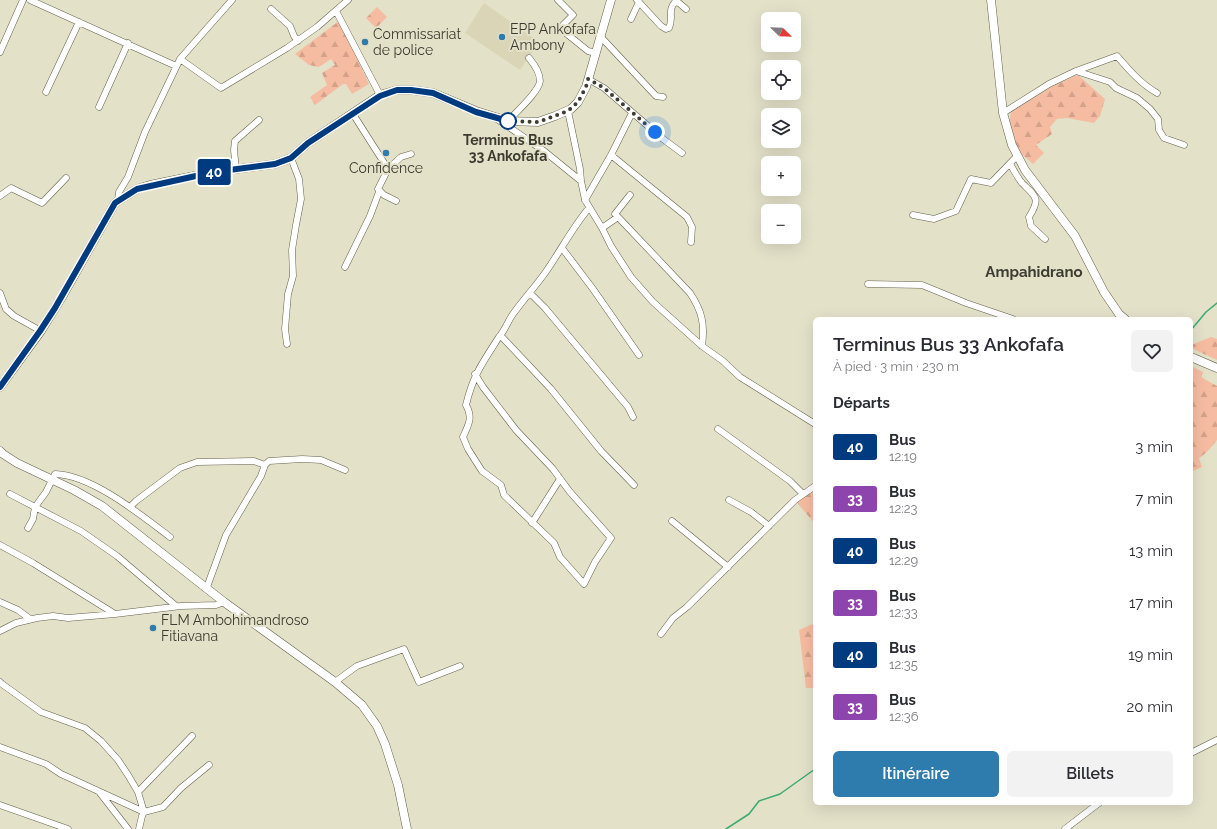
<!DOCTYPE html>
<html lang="fr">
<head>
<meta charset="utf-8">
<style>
  body { margin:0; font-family:Raleway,sans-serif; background:#f2f2f3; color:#2b2b33; height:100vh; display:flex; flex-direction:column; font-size:15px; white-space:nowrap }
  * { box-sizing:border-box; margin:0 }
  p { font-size:13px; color:#7c7c81 }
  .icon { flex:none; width:22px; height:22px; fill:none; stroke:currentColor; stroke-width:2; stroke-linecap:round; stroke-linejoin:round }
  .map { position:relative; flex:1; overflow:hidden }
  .panel { position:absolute; left:813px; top:317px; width:380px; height:488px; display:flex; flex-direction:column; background:#fff; border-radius:6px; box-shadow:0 4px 16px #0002 }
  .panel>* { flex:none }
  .badge { padding:0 8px; border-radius:3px; font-size:14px; line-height:26px }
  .needle { width:26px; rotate:113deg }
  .tools { position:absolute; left:761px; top:12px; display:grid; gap:8px }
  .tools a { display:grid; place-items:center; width:40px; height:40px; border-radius:6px; background:#fff; box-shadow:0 4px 16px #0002; font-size:20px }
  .you { position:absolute; width:20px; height:20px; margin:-10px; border:3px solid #fff; border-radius:50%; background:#1a73e8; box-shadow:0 0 0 6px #1a73e833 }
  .map>.badge { position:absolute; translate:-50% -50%; box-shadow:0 0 0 2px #fff }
  h2 { padding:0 20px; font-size:15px; line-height:36px }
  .round { display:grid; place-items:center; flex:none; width:42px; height:42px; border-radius:6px; background:#f2f2f3 }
  .head { display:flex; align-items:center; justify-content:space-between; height:68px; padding:0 20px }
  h1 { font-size:19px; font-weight:600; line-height:30px }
  .action { display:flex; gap:8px; margin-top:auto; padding:8px 20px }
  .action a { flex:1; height:46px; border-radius:6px; background:#2e7bad; color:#fff; font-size:16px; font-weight:600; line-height:46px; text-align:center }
  .action a+a { background:#f2f2f3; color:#2b2b33 }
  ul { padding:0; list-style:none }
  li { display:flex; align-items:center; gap:12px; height:52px; padding:0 20px }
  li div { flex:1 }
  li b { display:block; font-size:15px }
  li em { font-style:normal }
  li .badge { min-width:44px; font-weight:700; text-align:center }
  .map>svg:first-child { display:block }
</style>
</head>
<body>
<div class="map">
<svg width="1217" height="829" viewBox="0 0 1217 829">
  <defs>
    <pattern id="forest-firs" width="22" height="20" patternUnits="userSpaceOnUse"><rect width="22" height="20" fill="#f6bca1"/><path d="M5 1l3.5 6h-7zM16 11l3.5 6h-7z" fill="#d4a28b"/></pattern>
  </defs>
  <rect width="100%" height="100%" fill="#e3e1c8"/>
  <path fill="#d9d5b6" d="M484 3 539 42 520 70 465 33Z"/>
  <path fill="url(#forest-firs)" d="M377 7 387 17 376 28 366 18Z
    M339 21 369 84 352 94 346 84H343L315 105 310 97 327 85 322 73 335 65 331 59 319 67 309 65 295 54Z
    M1078 75 1105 99 1100 116 1094 123 1067 118 1057 119 1050 127 1052 134 1036 145 1044 153 1033 164C1029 160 1023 156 1019 151 1011 141 1008 124 1011 112L1053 86Z
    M1211 337 1217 339V360L1191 348V345Z
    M1191 366 1203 372 1201 377 1217 386V440L1207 452 1199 458 1202 467 1191 472Z
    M815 488V524L795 500Z
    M815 623V688H806L799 630Z"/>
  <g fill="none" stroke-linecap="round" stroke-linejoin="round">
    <path stroke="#3da972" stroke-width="1.5" d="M1191 330 1206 312 1217 303
      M726 829 749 814 759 801 780 794 815 769"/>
    <g stroke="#64614c" stroke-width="7">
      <path id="street" d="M30 0 176 66
        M558 0 573 15 563 25 562 30 588 51 596 53
        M637 0 661 26 666 29 669 28C674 18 667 11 675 2L679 3 686 9
        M271 9 290 26 294 36 298 41
        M336 11 380 95
        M631 19 639 2
        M600 36 656 96 663 97
        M0 52 23 0
        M180 59 221 88 287 48 317 27 348 0
        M1076 71 1110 82 1116 88 1137 98 1150 109 1158 119 1159 130 1164 138 1184 145
        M588 79 604 88 663 139 682 153
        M46 92 79 22
        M99 107 128 43
        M568 111 580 169 581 181
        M1003 113 1049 84 1076 71 1117 56C1129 70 1141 84 1157 93
        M353 114 388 169 378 189 384 195 396 201
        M497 119 544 151 581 181 585 200 602 228 611 246 631 277 653 302 702 346 723 361 740 377 815 424
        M508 121C516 112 539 92 540 81 540 72 534 64 529 58
        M611 155 687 217 692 227 691 242
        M1010 164C1014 170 1017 177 1022 183 1036 197 1041 198 1029 217L1031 226 1045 239
        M236 169 234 150 235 141 259 120
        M388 169 401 157 411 154
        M0 196 11 188 42 203 66 178
        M118 200 119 192 128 177 145 132 180 59 232 0
        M585 200 611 155 632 113
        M913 215 934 219 956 211 971 179 991 183 1017 156
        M618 217 690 293C702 311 705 324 702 346
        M602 228 618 217 615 214 630 195
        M562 248 593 289 639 355
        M345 267 370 216 379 192
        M868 284 922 285 966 303 1013 319
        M0 293 6 309 14 316 41 331
        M530 293 545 308 628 407 633 417
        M501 336 551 389 601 451 634 485
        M287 344 285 329 288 294 293 276 292 250 296 225 301 199 299 179 291 158
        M475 374 483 387 516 430 553 469 570 492 611 538 595 562 584 584 560 557 554 543 504 495 501 485 482 471 468 449 463 437C469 424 473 417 466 405 473 375 483 362 499 337 505 330 508 321 513 314 523 300 535 287 545 273 560 252 572 228 589 208
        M718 429 790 481 803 494
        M10 494 81 531 117 556 176 606
        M729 500 751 512 769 526
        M130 507 136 501 180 468 197 462 254 461 265 465
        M672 521 728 567
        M532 523 560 479
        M28 528 33 519 35 507 46 492 55 474C92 475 141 515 170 537
        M0 545 33 563 115 614
        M207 587 226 535 261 476 265 465 269 461 302 459 321 460 345 470
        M0 602 18 610 30 619
        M0 631 16 623 37 618 53 616 68 618 115 614 181 606 216 605 224 602
        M661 634 673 618 687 607 795 500 815 486
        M0 682 2 684 41 712 85 728 101 741 118 760 128 775 138 792 144 812 142 816 139 829
        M335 682 350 671 357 666 404 649 419 682 460 666
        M0 747 46 764 61 774 144 812 163 807 181 788 209 765
        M1191 753 1217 740
        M138 792 192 736
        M100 793 128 829
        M0 805 68 829
        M1065 829 1099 803"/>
    </g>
    <g stroke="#64614c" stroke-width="9">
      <path id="secondary" d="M991 0 1003 113 1012 145 1025 170 1075 236 1104 292 1119 314 1125 319
        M1191 357 1217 368
        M0 387 41 331 62 297 115 203 137 189 150 185 214 172 275 164 291 158 308 143 380 95 397 90H411L433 93 476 111 508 121 538 122 555 116 571 109 578 102 586 87 611 0
        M0 451 3 454 17 463 74 490 102 506 224 602 335 682 362 705 377 726 385 744 398 785 407 829"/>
    </g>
    <use href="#street" stroke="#fff" stroke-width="6"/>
    <use href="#secondary" stroke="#fff" stroke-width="8"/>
  </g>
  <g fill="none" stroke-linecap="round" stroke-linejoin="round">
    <g stroke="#fff" stroke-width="9">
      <path id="line" d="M0 387 40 331 55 308 115 203 137 189 214 172 275 164 291 158 308 143 380 96 397 90H411L433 93 476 112 508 121"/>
    </g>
    <use href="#line" stroke="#003b80" stroke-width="6"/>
    <path stroke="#3d3c32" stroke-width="4" stroke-dasharray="0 7.2" d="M508 121 538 122 568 111 578 102 586 87 588 79 604 88 655 132"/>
  </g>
  <g fill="#2e7bad" stroke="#e3e1c8" stroke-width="1.5">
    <circle cx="502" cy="37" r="4"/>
    <circle cx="365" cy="42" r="4"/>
    <circle cx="386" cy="153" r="4"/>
    <circle cx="153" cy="628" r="4"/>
  </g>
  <circle fill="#fff" stroke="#003b80" stroke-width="2" cx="508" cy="121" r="8"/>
  <g text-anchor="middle" stroke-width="4" stroke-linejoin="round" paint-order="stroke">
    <g font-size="14" fill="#3d3c32" stroke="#e3e1c8" text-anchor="start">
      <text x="510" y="34">EPP Ankofafa<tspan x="510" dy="16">Ambony</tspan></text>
      <text x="373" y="39">Commissariat<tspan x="373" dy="16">de police</tspan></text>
      <text x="386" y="173" text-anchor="middle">Confidence</text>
      <text x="161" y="625">FLM Ambohimandroso<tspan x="161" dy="16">Fitiavana</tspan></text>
    </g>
    <g font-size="14" font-weight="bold" fill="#3d3c32" stroke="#e3e1c8">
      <text x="508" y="145">Terminus Bus<tspan x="508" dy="16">33 Ankofafa</tspan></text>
    </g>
    <g font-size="15" font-weight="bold" fill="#3d3c32" stroke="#e3e1c8">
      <text x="1034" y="277">Ampahidrano</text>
    </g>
  </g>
</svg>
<div class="tools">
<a><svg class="needle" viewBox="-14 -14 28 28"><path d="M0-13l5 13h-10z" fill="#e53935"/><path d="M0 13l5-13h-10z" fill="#7c7c81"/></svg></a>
<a><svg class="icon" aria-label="locate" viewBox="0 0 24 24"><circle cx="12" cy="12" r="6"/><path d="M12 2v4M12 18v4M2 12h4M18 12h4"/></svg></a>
<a><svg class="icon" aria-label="layers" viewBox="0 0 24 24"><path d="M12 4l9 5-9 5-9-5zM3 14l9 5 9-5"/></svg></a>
<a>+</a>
<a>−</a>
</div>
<div class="you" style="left:655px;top:132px"></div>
<b class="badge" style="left:214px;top:172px;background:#003b80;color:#fff">40</b>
<section class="panel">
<div class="head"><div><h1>Terminus Bus 33 Ankofafa</h1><p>À pied · 3 min · 230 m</p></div><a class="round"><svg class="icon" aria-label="heart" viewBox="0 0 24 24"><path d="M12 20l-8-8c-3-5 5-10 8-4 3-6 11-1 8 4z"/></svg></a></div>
<h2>Départs</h2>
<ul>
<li><span class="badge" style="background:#003b80;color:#fff">40</span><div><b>Bus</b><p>12:19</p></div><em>3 min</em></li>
<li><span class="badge" style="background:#8e44ad;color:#fff">33</span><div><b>Bus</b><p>12:23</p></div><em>7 min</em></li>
<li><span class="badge" style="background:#003b80;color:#fff">40</span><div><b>Bus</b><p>12:29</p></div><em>13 min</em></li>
<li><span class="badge" style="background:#8e44ad;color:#fff">33</span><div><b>Bus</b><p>12:33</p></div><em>17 min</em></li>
<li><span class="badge" style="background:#003b80;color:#fff">40</span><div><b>Bus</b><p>12:35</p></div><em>19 min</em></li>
<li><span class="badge" style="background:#8e44ad;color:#fff">33</span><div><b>Bus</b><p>12:36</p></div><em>20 min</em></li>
</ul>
<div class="action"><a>Itinéraire</a><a>Billets</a></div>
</section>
</div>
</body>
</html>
